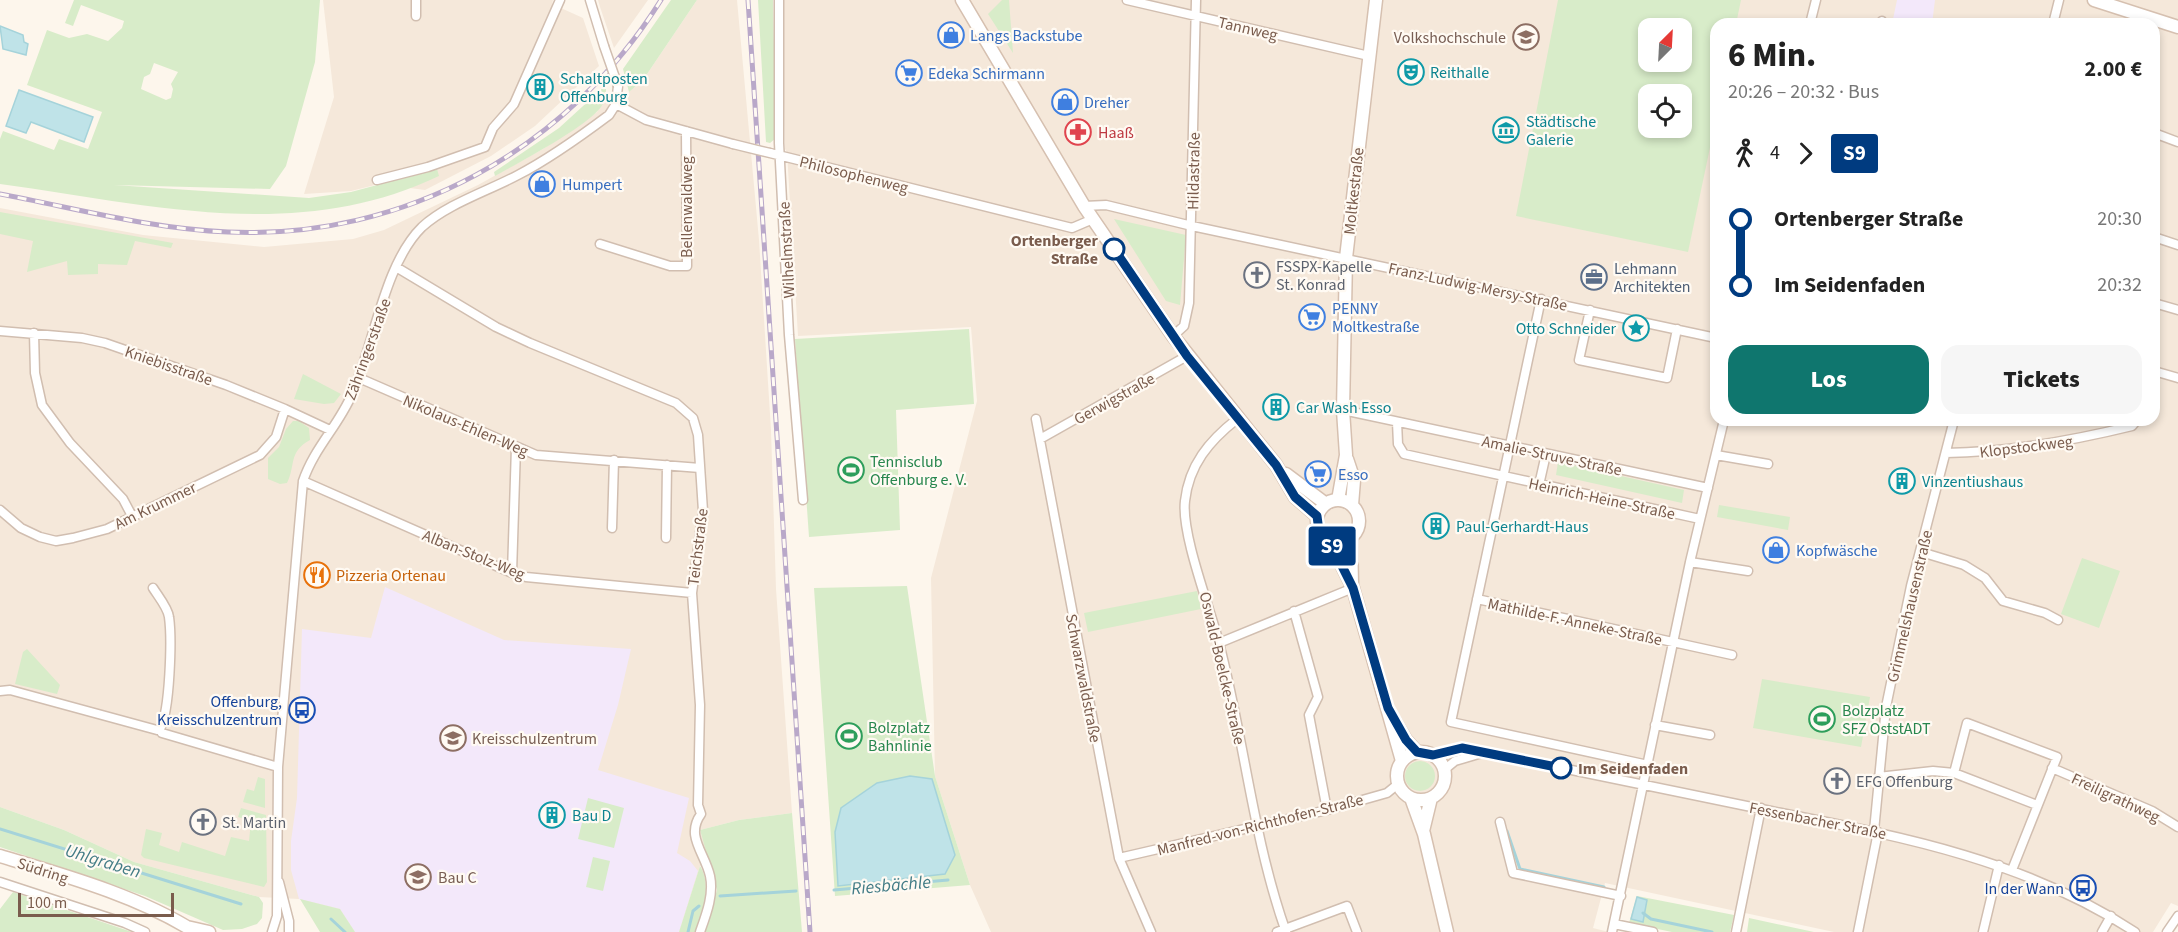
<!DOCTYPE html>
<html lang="de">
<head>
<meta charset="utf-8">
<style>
  body { margin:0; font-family:"Source Sans 3",sans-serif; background:#f6f6f6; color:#222; height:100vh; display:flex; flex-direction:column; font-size:22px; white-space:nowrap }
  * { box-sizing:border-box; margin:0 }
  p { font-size:20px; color:#767676 }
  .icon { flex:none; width:33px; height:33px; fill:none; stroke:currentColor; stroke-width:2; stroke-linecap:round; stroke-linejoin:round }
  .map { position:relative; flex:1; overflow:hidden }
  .details { position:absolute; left:1710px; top:18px; width:450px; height:408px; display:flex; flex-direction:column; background:#fff; border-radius:18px; box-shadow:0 3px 9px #0003 }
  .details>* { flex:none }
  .badge { padding:0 12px; border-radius:4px; font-size:21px; line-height:39px }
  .needle { width:39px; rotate:24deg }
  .buttons { position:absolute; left:1638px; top:18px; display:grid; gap:12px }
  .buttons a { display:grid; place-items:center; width:54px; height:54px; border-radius:12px; background:#fff; box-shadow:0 3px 9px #0003; font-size:30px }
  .scale { position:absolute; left:18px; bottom:15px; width:156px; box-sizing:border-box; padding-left:6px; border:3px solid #7a5c4d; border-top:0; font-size:16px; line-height:21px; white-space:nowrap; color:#7a5c4d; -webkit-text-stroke:4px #fffaf3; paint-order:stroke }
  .map>.badge { position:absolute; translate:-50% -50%; box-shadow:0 0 0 3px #fff }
  .legs { display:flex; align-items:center; gap:9px; height:66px; padding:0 18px; font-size:20px }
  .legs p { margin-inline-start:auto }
  .head { display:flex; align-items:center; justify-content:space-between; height:102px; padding:0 18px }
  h1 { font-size:33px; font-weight:800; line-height:45px }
  .primary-button { display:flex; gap:12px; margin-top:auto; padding:12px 18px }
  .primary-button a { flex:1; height:69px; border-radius:18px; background:#0f766e; color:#fff; font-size:24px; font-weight:800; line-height:69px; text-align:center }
  .primary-button a+a { background:#f6f6f6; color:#222 }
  ul { padding:0 18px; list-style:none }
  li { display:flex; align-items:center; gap:21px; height:66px; font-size:22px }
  li i { display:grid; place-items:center; width:9px; height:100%; margin:0 8px; background:currentColor }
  li i::after { content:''; width:15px; height:15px; margin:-8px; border:4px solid; border-radius:50%; background:#fff }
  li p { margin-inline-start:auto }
  li:first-child i { background:linear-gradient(#0000 50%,currentColor 0) }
  li:last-child i { background:linear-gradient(currentColor 50%,#0000 0) }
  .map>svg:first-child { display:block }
</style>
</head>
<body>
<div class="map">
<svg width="2178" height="932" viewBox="0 0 2178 932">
  <rect width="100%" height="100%" fill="#fdf6ec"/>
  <path fill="#f5e8da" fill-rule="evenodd" d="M323 0H553L552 4 583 18 599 66 535 126 491 156 425 190 379 184 351 191 304 194 334 97Z
    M598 0H648L614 48 600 7Z
    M697 0H737L759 240 771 430 776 589 792 813 739 820 700 830 711 864 700 866 679 932H355L340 909 299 899 259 897 134 862 64 830 0 807V208L143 235 264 247 353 239 384 230 478 185 543 149 597 112 605 99 629 92 643 80Z
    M782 0H2178V906L2171 903 2153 932H1834L1605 883 1593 928 1609 932H991L970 885 935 776 931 578 977 401 971 327 798 336 787 152 785 149ZM1716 24H2154V420H1716ZM1648 28H1682V62H1648ZM1648 94H1682V128H1648Z"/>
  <path fill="#f3e8fa" d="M1897 0H1935L1932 24H1892Z
    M385 587 504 640 631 649 618 705 598 770 689 798 677 853 690 861 698 871 679 932H355L340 909 299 899 291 870V841L297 798 302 629 371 638Z"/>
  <path fill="#d8ecc9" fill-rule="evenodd" d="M74 0H320L315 62 286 166 270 189 114 185 309 198 351 192 437 169 439 176C297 244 147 204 0 184V139L3 131 54 150 59 139 88 149 102 112 27 85 47 30 69 38 87 34 108 41 122 28 124 21 81 5 73 26 65 23ZM154 63 178 72 171 84 173 89 171 98 166 100 141 89 144 77 150 74Z
    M671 0H697L643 80 629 92 623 69Z
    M758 0H773L776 138 770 143 766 142Z
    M1002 0H1009L1013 53 988 14Z
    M1558 0H1741L1736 24H1716V119L1688 252 1516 216ZM1682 28V62H1648V28ZM1682 94V128H1648V94Z
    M606 85C606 93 606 100 601 107 585 128 520 162 495 176L494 172 559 128Z
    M0 212 173 243 171 248 135 241 127 265 98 264V274L68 275 67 261 27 272 33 241 0 234Z
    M1114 219 1186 235 1180 305 1166 301Z
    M969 329 974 404 896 410 900 530 809 537 795 339Z
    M303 374 341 394 334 403 324 404 294 399Z
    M293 421H299L309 428 310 440C288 452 296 465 287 483L280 484 268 479V458L279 447 286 429Z
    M1558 462 1684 490 1682 503 1556 475Z
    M1719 505 1790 517 1788 530 1717 517Z
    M2082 558 2120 571 2099 628 2061 614Z
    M907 586 935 776 970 885 835 896 814 588Z
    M1197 591 1201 609 1088 632 1084 613Z
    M27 649 60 685 57 694 15 684 23 652Z
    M1762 679 1870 697 1861 747 1753 728Z
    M1405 776a15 15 0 1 1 30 0a15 15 0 1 1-30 0Z
    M258 777 265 779V808L243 802 247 789 254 791Z
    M588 798 624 808 614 848 578 839Z
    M0 807 64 830 134 862 259 897 263 903 262 918 257 924 242 929 223 930 145 896 0 847Z
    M241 808 266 815 267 882 264 887 144 858 141 855 146 829 162 833 159 845 179 852 182 842 225 856 231 837 249 841 251 821 238 817Z
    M792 813 802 932H705L717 890 700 830 739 820Z
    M593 857 610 861 603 891 586 887Z
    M700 866C712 885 703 912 696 932H679Z
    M13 892 132 932H0V909Z
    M1637 896 1734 915 1730 932H1672L1629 923Z
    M300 899 340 909 355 932H320Z
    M1749 918 1814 932H1747Z"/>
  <path fill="#bfe3e8" stroke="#a5d3da" stroke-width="1.5" d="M0 26 23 35 24 42 28 44 26 55 3 49Z
    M19 90 93 117 84 142 31 122 26 133 6 126Z
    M910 776 932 779 955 855 945 874 838 886 835 832 841 808 877 783Z
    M1637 897 1647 900 1643 922 1631 919Z"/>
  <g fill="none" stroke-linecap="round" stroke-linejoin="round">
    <path stroke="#a5d3da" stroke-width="3" d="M0 829 241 904
      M1507 831 1520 869 1604 887
      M834 890 948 880
      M720 896 796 891
      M1643 913 1651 919 1712 932
      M331 919 345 932
      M688 932 693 911 699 906"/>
    <g stroke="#d1beb0" stroke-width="11">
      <path id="street" d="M590 0 604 46
        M779 0V143L789 335 803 500
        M1127 0 1369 56
        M416 16V0
        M1810 24 1816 0
        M1881 24 1882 21
        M2053 24 2059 0
        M616 104 646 120 733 144
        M2154 133 2178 142
        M770 153 1072 228 1093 219
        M377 180 428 167 485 147 493 128 514 104 560 0
        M1084 206 1106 205 1192 226 1716 338
        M2154 237 2178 245
        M600 244 670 266H687L686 131
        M396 267 496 327 530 343 676 403 693 418 698 435 703 511 692 593 700 705 698 805 701 814C685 836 705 853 710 876 714 895 706 915 700 932
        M1541 299 1451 722 1648 765
        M2154 303 2178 310
        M1590 310 1579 360 1667 378 1677 329
        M0 331 82 338 105 343 226 385 285 409 330 430
        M34 333 35 373 42 405 70 443 123 499 132 516
        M1173 336 1184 326 1189 303 1196 0
        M2154 371 2178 378
        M359 378 536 455 700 468
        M1343 410 1708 488
        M1036 419 1119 858 1151 932
        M1237 419C1209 441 1189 465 1185 501 1181 534 1210 608 1219 643 1244 738 1253 839 1286 932
        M1397 422 1398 444 1404 454 1700 519
        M1040 439 1187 356
        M1946 453C2010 452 2071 441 2132 426L2137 420
        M1716 455 1768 464
        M303 481 512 573 526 577 692 593
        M1539 485 1546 454
        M0 510 21 528 40 537 56 541 73 538 107 529 260 455 276 437 285 409
        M612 528 614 460
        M666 538 667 465
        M1921 552 1964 565 1985 578 2003 601 2045 613 2058 620
        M1690 562 1748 571
        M512 573 516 447
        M153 588C158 596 168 608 169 617 172 639 170 711 160 729
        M1477 599 1732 655
        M1294 611 1318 697 1309 715 1327 810
        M1219 643 1353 588
        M0 691 10 690 157 730
        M1655 725 1710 735
        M162 733 278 767
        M1433 755 1462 749 1485 752C1580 772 1675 791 1771 811 1898 836 2024 859 2135 932
        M2052 768 2152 811 2178 827
        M1444 770 1455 761 1482 753
        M1954 773 1967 723 2057 757 2012 870
        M1878 777 1933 771 1954 773 2037 805
        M1500 822 1513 873 1621 896
        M1874 831 1886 707 1911 586 1954 420
        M1119 858 1327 810 1387 793 1398 784
        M0 882 125 923 145 932
        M279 882 289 921V932
        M1614 924 1653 932
        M272 932 277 916 278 767 303 481C314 448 339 425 352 394 374 345 384 264 422 227 447 204 488 191 518 175 549 159 581 136 609 115L616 104 618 86
        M1277 932 1347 906 1357 932
        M1612 932 1690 562 1724 420
        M1736 932 1761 808
        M1858 932 1878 832
        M1983 932 1999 865
        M2102 932 2111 916
        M2167 932 2178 916"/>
    </g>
    <g stroke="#d6c0b0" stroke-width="15">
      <path id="secondary" d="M962 0 1084 206 1173 336 1276 465 1295 497 1317 516
        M2094 0 2178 27
        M1347 459 1354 480 1352 505
        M1286 474 1326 504
        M1338 500 1346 455 1343 410 1346 258 1376 0
        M1317 521a21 21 0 1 1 42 0a21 21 0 1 1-42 0Z
        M1351 537 1352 584
        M1329 540 1353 588 1402 761
        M1394 720 1406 740 1417 752
        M1397 776a24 24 0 1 1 48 0a24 24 0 1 1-48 0Z
        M1411 798 1424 834 1447 932
        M1423 831 1431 798
        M0 856C63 875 139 896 195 932
        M187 927 209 932"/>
    </g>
    <use href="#street" stroke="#fff" stroke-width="8"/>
    <use href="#secondary" stroke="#fff" stroke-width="12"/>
    <g stroke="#b9a8c9" stroke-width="5">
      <path id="rail" d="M748 0 810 932
        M0 194C75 208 151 229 228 232 405 240 568 149 661 0"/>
    </g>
    <use href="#rail" stroke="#fffaf3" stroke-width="3" stroke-dasharray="9" stroke-linecap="butt"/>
    <g stroke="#d1beb0" stroke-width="11" stroke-linecap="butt">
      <path id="street-bridge" d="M604 46 618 86
        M733 144 770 153"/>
    </g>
    <use href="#street-bridge" stroke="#fff" stroke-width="8"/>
  </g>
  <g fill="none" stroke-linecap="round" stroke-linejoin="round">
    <g stroke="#fff" stroke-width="14">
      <path id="line-1" d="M1114 249 1187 356 1276 465 1295 497 1317 516 1319 531 1329 540 1353 588 1388 708 1406 740 1417 752 1433 755 1462 748 1561 768"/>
    </g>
    <use href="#line-1" stroke="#003b80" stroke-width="9"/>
  </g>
  <defs>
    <g id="shop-ring" transform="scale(1.35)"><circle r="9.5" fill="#fffaf3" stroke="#3f7fe0" stroke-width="1.5"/><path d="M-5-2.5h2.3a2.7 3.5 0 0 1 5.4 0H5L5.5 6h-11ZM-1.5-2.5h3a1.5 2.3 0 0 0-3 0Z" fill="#3f7fe0"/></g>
    <g id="university-ring" transform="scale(1.35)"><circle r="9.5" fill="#fffaf3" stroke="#8d6e63" stroke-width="1.5"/><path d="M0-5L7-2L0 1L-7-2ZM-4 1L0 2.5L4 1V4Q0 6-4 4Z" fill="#8d6e63"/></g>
    <g id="theatre-ring" transform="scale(1.35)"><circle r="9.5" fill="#fffaf3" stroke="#0f9aa8" stroke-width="1.5"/><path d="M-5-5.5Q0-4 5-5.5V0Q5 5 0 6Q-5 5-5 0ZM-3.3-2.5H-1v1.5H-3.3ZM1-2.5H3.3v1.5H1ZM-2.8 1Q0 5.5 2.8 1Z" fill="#0f9aa8"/></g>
    <g id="supermarket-ring" transform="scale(1.35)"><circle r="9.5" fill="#fffaf3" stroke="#3f7fe0" stroke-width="1.5"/><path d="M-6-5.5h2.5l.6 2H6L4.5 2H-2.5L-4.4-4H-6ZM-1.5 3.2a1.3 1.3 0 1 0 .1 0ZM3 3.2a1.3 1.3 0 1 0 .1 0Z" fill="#3f7fe0"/></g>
    <g id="building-ring" transform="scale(1.35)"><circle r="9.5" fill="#fffaf3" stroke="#0f9aa8" stroke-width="1.5"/><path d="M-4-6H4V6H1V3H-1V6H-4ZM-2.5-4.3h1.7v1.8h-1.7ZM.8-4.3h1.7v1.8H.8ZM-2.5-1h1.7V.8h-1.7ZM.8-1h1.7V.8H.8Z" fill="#0f9aa8"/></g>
    <g id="museum-ring" transform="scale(1.35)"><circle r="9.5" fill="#fffaf3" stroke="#0f9aa8" stroke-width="1.5"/><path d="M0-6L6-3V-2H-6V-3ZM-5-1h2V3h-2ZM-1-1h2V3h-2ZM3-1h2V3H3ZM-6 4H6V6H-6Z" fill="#0f9aa8"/></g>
    <g id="pharmacy-ring" transform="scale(1.35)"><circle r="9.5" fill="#fffaf3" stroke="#e0444e" stroke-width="1.5"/><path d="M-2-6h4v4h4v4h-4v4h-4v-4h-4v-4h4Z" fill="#e0444e"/></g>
    <g id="church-ring" transform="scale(1.35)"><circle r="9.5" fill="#fffaf3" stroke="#6b7280" stroke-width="1.5"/><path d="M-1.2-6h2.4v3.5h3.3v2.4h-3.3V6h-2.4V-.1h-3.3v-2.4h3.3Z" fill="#6b7280"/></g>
    <g id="office-ring" transform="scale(1.35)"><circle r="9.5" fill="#fffaf3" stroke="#5c6f8a" stroke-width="1.5"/><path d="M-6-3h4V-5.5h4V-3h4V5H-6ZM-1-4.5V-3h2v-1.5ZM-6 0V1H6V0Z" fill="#5c6f8a"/></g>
    <g id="sight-ring" transform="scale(1.35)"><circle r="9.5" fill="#fffaf3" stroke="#0f9aa8" stroke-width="1.5"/><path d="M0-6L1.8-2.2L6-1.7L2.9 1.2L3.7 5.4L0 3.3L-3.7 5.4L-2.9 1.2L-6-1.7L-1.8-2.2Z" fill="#0f9aa8"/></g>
    <g id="stadium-ring" transform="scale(1.35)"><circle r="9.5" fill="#fffaf3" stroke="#2e9e5b" stroke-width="1.5"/><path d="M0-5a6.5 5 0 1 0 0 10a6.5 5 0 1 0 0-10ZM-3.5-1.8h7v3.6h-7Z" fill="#2e9e5b"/></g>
    <g id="restaurant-ring" transform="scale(1.35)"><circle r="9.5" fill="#fffaf3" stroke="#e8710a" stroke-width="1.5"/><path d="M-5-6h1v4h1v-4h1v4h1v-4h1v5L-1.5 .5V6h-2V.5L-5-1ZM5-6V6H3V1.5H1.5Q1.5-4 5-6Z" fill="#e8710a"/></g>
    <g id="bus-ring" transform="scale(1.35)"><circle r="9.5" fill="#fffaf3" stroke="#1a4fb4" stroke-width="1.5"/><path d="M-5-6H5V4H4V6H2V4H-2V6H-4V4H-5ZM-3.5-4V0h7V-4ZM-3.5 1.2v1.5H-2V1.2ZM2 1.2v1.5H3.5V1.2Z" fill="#1a4fb4"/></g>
    <g id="school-ring" transform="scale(1.35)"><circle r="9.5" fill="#fffaf3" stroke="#8d6e63" stroke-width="1.5"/><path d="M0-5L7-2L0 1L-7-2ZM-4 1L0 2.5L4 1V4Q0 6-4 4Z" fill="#8d6e63"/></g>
  </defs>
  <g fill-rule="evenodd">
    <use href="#shop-ring" x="951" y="35"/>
    <use href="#university-ring" x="1526" y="37"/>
    <use href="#theatre-ring" x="1411" y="72"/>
    <use href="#supermarket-ring" x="909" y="73"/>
    <use href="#building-ring" x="540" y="87"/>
    <use href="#shop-ring" x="1065" y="102"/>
    <use href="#museum-ring" x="1506" y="130"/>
    <use href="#pharmacy-ring" x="1078" y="132"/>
    <use href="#shop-ring" x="542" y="184"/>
    <use href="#church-ring" x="1257" y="275"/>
    <use href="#office-ring" x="1594" y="277"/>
    <use href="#supermarket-ring" x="1312" y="317"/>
    <use href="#sight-ring" x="1636" y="328"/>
    <use href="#building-ring" x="1276" y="407"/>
    <use href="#stadium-ring" x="851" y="470"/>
    <use href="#supermarket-ring" x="1318" y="474"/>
    <use href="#building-ring" x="1902" y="481"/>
    <use href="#building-ring" x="1436" y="526"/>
    <use href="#shop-ring" x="1776" y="550"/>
    <use href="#restaurant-ring" x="317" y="575"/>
    <use href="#bus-ring" x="302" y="710"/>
    <use href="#stadium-ring" x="1822" y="719"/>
    <use href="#stadium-ring" x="849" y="736"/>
    <use href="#school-ring" x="453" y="738"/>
    <use href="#church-ring" x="1837" y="781"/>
    <use href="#building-ring" x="552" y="815"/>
    <use href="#church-ring" x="203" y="822"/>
    <use href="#school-ring" x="418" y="877"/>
    <use href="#bus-ring" x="2083" y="888"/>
  </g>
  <g fill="#fff" stroke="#003b80" stroke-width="3">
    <circle cx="1114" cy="249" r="10"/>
    <circle cx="1561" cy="768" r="10"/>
  </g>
  <g text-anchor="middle" stroke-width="4.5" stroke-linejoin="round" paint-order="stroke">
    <g font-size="16" fill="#7a5c4d" stroke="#fffaf3">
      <text transform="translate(1248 28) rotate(13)" y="6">Tannweg</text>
      <text transform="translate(1193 171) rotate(-89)" y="6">Hildastraße</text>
      <text transform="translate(854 174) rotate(14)" y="6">Philosophenweg</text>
      <text transform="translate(1353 191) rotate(-84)" y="6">Moltkestraße</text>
      <text transform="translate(686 207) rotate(-90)" y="6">Bellenwaldweg</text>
      <text transform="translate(786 250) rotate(-93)" y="6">Wilhelmstraße</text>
      <text transform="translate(1478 286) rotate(12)" y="6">Franz-Ludwig-Mersy-Straße</text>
      <text transform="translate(367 349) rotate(-70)" y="6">Zähringerstraße</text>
      <text transform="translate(169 365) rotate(19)" y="6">Kniebisstraße</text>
      <text transform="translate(1114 398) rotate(-29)" y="6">Gerwigstraße</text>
      <text transform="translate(466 425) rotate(23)" y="6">Nikolaus-Ehlen-Weg</text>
      <text transform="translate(2026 446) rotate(-7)" y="6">Klopstockweg</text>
      <text transform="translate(1552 455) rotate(12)" y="6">Amalie-Struve-Straße</text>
      <text transform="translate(1602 498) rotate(12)" y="6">Heinrich-Heine-Straße</text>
      <text transform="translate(155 505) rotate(-26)" y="6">Am Krummer</text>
      <text transform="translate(697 547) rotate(-83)" y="6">Teichstraße</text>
      <text transform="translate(474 554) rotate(22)" y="6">Alban-Stolz-Weg</text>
      <text transform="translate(1909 606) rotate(-77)" y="6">Grimmelshausenstraße</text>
      <text transform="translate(1575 621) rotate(12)" y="6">Mathilde-F.-Anneke-Straße</text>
      <text transform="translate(1223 668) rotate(77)" y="6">Oswald-Boelcke-Straße</text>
      <text transform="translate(1084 678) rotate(79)" y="6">Schwarzwaldstraße</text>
      <text transform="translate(2116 797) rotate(25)" y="6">Freiligrathweg</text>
      <text transform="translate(1818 820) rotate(11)" y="6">Fessenbacher Straße</text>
      <text transform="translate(1260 824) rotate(-14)" y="6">Manfred-von-Richthofen-Straße</text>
      <text transform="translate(43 870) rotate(18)" y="6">Südring</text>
    </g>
    <g font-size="16" fill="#366cbe" stroke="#fffaf3" text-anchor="start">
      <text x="970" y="41">Langs Backstube</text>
      <text x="928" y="79">Edeka Schirmann</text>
      <text x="1084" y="108">Dreher</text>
      <text x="562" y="190">Humpert</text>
      <text x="1332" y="314">PENNY<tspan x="1332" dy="18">Moltkestraße</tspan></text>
      <text x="1338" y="480">Esso</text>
      <text x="1796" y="556">Kopfwäsche</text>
    </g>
    <g font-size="16" fill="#785e54" stroke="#fffaf3" text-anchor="start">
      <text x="1506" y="43" text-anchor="end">Volkshochschule</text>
      <text x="472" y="744">Kreisschulzentrum</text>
      <text x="438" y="883">Bau C</text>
    </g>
    <g font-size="16" fill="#0d838f" stroke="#fffaf3" text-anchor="start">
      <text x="1430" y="78">Reithalle</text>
      <text x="560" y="84">Schaltposten<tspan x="560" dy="18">Offenburg</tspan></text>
      <text x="1526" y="127">Städtische<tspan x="1526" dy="18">Galerie</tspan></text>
      <text x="1616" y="334" text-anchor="end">Otto Schneider</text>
      <text x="1296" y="413">Car Wash Esso</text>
      <text x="1922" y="487">Vinzentiushaus</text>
      <text x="1456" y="532">Paul-Gerhardt-Haus</text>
      <text x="572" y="821">Bau D</text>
    </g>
    <g font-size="16" fill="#be3a42" stroke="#fffaf3" text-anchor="start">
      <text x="1098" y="138">Haaß</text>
    </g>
    <g font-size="16" font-weight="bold" fill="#7a5c4d" stroke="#fffaf3" text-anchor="end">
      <text x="1098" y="246">Ortenberger<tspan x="1098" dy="18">Straße</tspan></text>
      <text x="1578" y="774" text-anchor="start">Im Seidenfaden</text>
    </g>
    <g font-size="16" fill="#5b616d" stroke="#fffaf3" text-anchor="start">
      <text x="1276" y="272">FSSPX-Kapelle<tspan x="1276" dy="18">St. Konrad</tspan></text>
      <text x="1856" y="787">EFG Offenburg</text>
      <text x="222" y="828">St. Martin</text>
    </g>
    <g font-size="16" fill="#4e5e75" stroke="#fffaf3" text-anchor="start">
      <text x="1614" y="274">Lehmann<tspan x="1614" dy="18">Architekten</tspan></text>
    </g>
    <g font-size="16" fill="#27864d" stroke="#fffaf3" text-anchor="start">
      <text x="870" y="467">Tennisclub<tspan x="870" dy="18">Offenburg e. V.</tspan></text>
      <text x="1842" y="716">Bolzplatz<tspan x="1842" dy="18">SFZ OststADT</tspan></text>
      <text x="868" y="733">Bolzplatz<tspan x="868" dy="18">Bahnlinie</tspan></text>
    </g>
    <g font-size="16" fill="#c56008" stroke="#fffaf3" text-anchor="start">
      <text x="336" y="581">Pizzeria Ortenau</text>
    </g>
    <g font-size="16" fill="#164399" stroke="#fffaf3" text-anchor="end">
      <text x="282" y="707">Offenburg,<tspan x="282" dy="18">Kreisschulzentrum</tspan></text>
      <text x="2064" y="894">In der Wann</text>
    </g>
    <g font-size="18" font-style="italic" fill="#437c86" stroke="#fffaf3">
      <text transform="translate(103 861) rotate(17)" y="6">Uhlgraben</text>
      <text transform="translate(891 885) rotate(-5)" y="6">Riesbächle</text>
    </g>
  </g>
</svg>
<div class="buttons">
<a><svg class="needle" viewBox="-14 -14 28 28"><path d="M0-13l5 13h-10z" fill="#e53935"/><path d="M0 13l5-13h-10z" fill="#767676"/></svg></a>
<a><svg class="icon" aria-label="locate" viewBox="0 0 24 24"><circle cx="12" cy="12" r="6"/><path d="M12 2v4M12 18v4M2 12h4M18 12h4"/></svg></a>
</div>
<div class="scale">100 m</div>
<b class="badge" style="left:1332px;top:546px;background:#003b80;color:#fff">S9</b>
<section class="details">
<div class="head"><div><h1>6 Min.</h1><p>20:26 – 20:32 · Bus</p></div><b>2.00 €</b></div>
<div class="legs"><svg class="icon" aria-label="walk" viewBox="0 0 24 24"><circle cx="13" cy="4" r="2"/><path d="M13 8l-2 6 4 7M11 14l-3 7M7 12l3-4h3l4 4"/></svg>4<svg class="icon" aria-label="forward" viewBox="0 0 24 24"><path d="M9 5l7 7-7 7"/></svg><b class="badge" style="background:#003b80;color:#fff">S9</b></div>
<ul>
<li><i style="color:#003b80"></i><b>Ortenberger Straße</b><p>20:30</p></li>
<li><i style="color:#003b80"></i><b>Im Seidenfaden</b><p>20:32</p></li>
</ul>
<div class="primary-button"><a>Los</a><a>Tickets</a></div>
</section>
</div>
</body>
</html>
